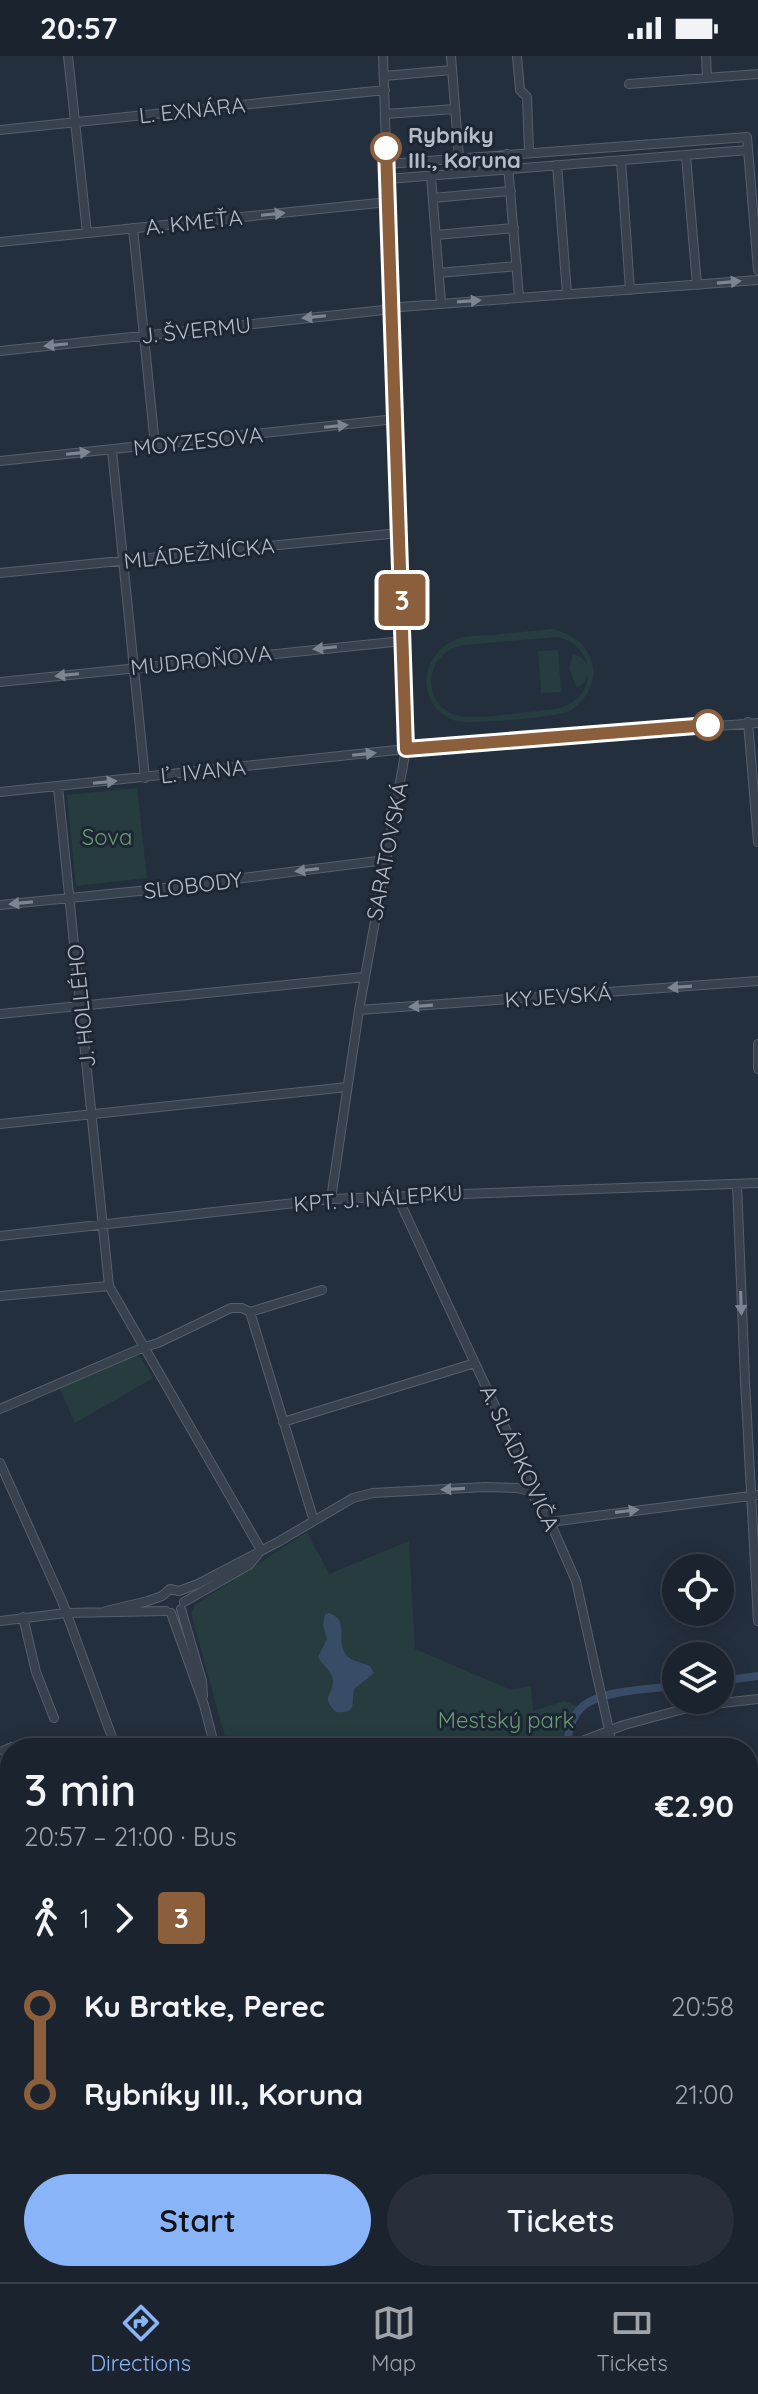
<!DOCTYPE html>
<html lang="en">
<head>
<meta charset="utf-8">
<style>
  body { margin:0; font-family:Quicksand,sans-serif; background:#282f3a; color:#f1f3f6; height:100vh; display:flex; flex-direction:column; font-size:30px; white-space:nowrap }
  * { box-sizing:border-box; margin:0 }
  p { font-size:26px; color:#a0a4aa }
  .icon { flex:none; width:44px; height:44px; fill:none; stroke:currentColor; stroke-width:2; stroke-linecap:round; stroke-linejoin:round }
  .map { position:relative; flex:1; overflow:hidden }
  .panel { position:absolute; left:0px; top:1682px; width:758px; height:544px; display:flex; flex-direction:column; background:#1b232e; border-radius:32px 32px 0 0; box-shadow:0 4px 20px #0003,0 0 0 2px #39404a }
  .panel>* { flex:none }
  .badge { padding:0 16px; border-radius:6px; font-size:28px; line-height:52px }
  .controls { position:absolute; left:662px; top:1498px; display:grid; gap:16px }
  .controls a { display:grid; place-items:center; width:72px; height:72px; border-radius:50%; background:#1b232e; box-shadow:0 4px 20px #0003,0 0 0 2px #39404a; font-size:40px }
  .map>.badge { position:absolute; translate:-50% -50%; box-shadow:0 0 0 4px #fff }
  .legs { display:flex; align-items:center; gap:12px; height:88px; padding:0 24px; font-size:26px }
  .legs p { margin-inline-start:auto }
  .head { display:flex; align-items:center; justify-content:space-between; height:136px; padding:0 24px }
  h1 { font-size:44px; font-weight:600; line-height:60px }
  .button { display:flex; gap:16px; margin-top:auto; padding:16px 24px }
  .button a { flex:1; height:92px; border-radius:48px; background:#8ab4f8; color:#111; font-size:32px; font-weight:600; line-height:92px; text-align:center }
  .button a+a { background:#282f3a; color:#f1f3f6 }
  ul { padding:0 24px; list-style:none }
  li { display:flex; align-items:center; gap:28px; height:88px; font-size:30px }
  li i { display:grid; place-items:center; width:12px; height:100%; margin:0 10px; background:currentColor }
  li i::after { content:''; width:20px; height:20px; margin:-10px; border:6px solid; border-radius:50%; background:#1b232e }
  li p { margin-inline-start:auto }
  li:first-child i { background:linear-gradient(#0000 50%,currentColor 0) }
  li:last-child i { background:linear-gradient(currentColor 50%,#0000 0) }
  .status { display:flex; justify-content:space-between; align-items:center; height:56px; padding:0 40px; background:#1b232e; direction:ltr }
  .status svg { height:22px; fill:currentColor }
  .tabs { display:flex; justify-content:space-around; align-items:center; height:112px; border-top:2px solid #39404a; background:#1b232e; font-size:22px; color:#a0a4aa }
  .tabs a { display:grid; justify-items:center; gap:4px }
  .tabs .on { color:#8ab4f8 }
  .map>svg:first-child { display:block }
</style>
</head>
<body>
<div class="status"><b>20:57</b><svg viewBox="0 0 49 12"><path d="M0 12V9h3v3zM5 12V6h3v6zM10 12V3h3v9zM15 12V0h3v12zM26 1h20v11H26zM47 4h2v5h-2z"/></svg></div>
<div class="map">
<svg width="758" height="2226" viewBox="0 0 758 2226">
  <rect width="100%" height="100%" fill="#242f3e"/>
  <path fill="#263c3f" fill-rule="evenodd" d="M552 573C598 583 609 630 568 656 551 661 468 670 453 664 413 647 421 594 460 582 469 579 481 580 491 579 511 577 531 575 552 573ZM557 581C573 584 582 593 588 609L581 601 573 598 569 612 577 632 584 627 588 618C587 638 574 649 555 653 532 655 479 664 460 660 419 651 423 597 463 589Z
    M558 594 561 636 541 637 538 595Z
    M137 732 147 822 76 830 67 739Z
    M136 1299 141 1302 153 1322 75 1367 59 1331Z
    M307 1476 329 1518 409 1485 415 1593 511 1634 531 1630 533 1655 564 1645 578 1651 568 1664 562 1685 541 1692H228L191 1557 195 1549Z"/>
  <path fill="#394c67" d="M329 1557C353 1565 331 1590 351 1603 356 1606 364 1607 370 1610L374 1617 354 1633C351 1647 358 1658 336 1656 320 1640 333 1641 333 1625 333 1615 322 1609 318 1601L327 1583 323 1569 325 1558Z"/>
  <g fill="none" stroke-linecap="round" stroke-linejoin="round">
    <path stroke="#394c67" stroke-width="2" d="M748 1762 758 1755
      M539 2226 550 2216"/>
    <path stroke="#394c67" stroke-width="8" d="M720 1625 758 1620
      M566 1692C568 1678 571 1661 582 1651 601 1634 652 1633 676 1630
      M327 2216 329 2226"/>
    <g stroke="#565f6c" stroke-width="8">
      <path id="pedestrian" d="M0 1695 12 1690 13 1692
        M0 1711 10 1707
        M0 1753 10 1777
        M0 1870 10 1866
        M0 1878 10 1875
        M0 1918 10 1915
        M0 1975 10 2023
        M0 2058 10 2056"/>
    </g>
    <g stroke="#565f6c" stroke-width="10">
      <path id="minor" d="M68 0 87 177
        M451 0 459 101
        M517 0 520 34 527 41 529 96
        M706 0 707 22
        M384 20 452 14
        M629 28 758 18
        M385 58 455 53
        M0 74 385 34
        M507 98 519 241
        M686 100 697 229
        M621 104 630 234
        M387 108 747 81 758 214
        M557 109 567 238
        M431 120 441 247
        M388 123 748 94
        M433 142 511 135
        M133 172 155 389
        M436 179 514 172
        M0 186 388 146
        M439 217 517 210
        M0 295 384 254 400 251 758 224
        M112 394 145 722
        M0 405 396 363
        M0 517 399 477
        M0 626 403 585
        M748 666 758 786
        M58 731 109 1230 261 1494
        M0 736 406 693 758 667
        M0 849 149 834 385 804
        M359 954 758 925
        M0 958 364 921
        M758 988V1013
        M0 1068 347 1031
        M737 1128 745 1325 758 1565
        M397 1140 522 1408 530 1435 550 1466 576 1525 613 1692
        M331 1143 359 954 406 693 383 0
        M0 1180 331 1143 758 1127
        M0 1240 109 1230
        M250 1256 314 1465
        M0 1353 144 1291 158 1287 231 1252H242L250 1256 322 1234
        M283 1366 475 1307
        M0 1407 62 1545 116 1692
        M550 1466 758 1439
        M184 1546 249 1509 258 1498
        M181 1553 202 1625 203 1640
        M106 1555 148 1545 162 1540 170 1533 179 1535 198 1528 278 1486 353 1442 373 1437 485 1431 517 1432 530 1435
        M171 1557 204 1649 215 1692
        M23 1561 36 1616 54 1662
        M0 1565 66 1557 166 1555
        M564 1692 624 1669 695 1650 758 1643
        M151 2216 153 2226
        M46 2220 48 2226
        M503 2226 515 2216
        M645 2226 650 2221 663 2216"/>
    </g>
    <g stroke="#414a57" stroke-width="14">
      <path id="primary" d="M748 2060 758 2056
        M748 2076 758 2071
        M568 2226 574 2216
        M581 2226 587 2216"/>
    </g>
    <use href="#pedestrian" stroke="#38414e" stroke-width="6"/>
    <use href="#minor" stroke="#38414e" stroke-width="8"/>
    <use href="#primary" stroke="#56606e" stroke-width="12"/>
  </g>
  <defs><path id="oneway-solid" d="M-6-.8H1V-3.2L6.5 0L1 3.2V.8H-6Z" transform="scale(2)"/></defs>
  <g fill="#7c8592">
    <use href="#oneway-solid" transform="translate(273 158) rotate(-6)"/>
    <use href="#oneway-solid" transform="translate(729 226) rotate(-5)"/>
    <use href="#oneway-solid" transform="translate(469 245) rotate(-4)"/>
    <use href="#oneway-solid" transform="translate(314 261) rotate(174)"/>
    <use href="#oneway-solid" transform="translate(56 289) rotate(174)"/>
    <use href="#oneway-solid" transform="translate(336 370) rotate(-6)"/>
    <use href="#oneway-solid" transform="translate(78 397) rotate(-6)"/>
    <use href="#oneway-solid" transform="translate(325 592) rotate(174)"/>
    <use href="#oneway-solid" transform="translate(67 619) rotate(174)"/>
    <use href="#oneway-solid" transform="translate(364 698) rotate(-6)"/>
    <use href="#oneway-solid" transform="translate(105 726) rotate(-6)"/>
    <use href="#oneway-solid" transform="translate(307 814) rotate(173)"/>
    <use href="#oneway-solid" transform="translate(21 847) rotate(175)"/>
    <use href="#oneway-solid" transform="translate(680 931) rotate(176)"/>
    <use href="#oneway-solid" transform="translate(421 950) rotate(176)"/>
    <use href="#oneway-solid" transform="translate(741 1247) rotate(88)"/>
    <use href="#oneway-solid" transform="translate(453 1433) rotate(177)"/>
    <use href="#oneway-solid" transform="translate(627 1455) rotate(-7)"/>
  </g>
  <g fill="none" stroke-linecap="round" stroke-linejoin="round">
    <g stroke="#fff" stroke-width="18">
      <path id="line-1" d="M386 92 406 693 708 669"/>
    </g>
    <use href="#line-1" stroke="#8b5e3c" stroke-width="12"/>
  </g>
  <g fill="#fff" stroke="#8b5e3c" stroke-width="4">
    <circle cx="386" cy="92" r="14"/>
    <circle cx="708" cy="669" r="14"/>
  </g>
  <g text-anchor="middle" stroke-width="6" stroke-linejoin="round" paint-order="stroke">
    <g font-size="22" fill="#b4bcc9" stroke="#1d2633">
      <text transform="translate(192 54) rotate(-6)" y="8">L. EXNÁRA</text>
      <text transform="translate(194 166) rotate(-6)" y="8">A. KMEŤA</text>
      <text transform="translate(196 274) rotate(-6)" y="8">J. ŠVERMU</text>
      <text transform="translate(198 385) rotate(-6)" y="8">MOYZESOVA</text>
      <text transform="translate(199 497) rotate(-6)" y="8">MLÁDEŽNÍCKA</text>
      <text transform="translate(201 604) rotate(-6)" y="8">MUDROŇOVA</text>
      <text transform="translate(203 715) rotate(-6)" y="8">Ľ. IVANA</text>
      <text transform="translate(387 795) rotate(-79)" y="8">SARATOVSKÁ</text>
      <text transform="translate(193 829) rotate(-7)" y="8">SLOBODY</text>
      <text transform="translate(558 940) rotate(-4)" y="8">KYJEVSKÁ</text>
      <text transform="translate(81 950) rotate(-96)" y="8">J. HOLLÉHO</text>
      <text transform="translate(378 1142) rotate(-4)" y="8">KPT. J. NÁLEPKU</text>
      <text transform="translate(520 1402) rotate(65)" y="8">A. SLÁDKOVIČA</text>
    </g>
    <g font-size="22" font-weight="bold" fill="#b4bcc9" stroke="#1d2633" text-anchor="start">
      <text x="408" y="87">Rybníky<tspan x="408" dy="25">III., Koruna</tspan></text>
    </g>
    <g font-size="22" fill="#6b9a76" stroke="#1d2633">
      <text x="107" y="789">Sova</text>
      <text x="506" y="1672">Mestský park</text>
    </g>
  </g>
</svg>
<div class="controls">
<a><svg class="icon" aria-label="locate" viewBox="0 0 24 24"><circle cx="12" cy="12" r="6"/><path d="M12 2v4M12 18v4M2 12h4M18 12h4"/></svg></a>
<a><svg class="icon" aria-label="layers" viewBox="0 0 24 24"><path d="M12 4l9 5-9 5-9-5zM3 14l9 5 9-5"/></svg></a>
</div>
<b class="badge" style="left:402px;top:544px;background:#8b5e3c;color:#fff">3</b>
<section class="panel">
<div class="head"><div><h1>3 min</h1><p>20:57 – 21:00 · Bus</p></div><b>€2.90</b></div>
<div class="legs"><svg class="icon" aria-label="walk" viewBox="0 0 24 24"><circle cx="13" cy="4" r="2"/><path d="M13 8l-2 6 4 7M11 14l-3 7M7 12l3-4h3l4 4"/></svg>1<svg class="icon" aria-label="forward" viewBox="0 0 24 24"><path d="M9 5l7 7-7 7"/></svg><b class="badge" style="background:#8b5e3c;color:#fff">3</b></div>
<ul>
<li><i style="color:#8b5e3c"></i><b>Ku Bratke, Perec</b><p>20:58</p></li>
<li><i style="color:#8b5e3c"></i><b>Rybníky III., Koruna</b><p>21:00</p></li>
</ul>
<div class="button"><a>Start</a><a>Tickets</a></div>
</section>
</div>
<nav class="tabs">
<a class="on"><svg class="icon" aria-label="directions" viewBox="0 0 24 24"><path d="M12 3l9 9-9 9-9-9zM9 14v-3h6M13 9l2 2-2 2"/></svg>Directions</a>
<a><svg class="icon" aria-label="map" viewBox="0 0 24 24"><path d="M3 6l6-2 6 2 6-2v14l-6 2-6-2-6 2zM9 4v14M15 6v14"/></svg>Map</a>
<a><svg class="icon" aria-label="tickets" viewBox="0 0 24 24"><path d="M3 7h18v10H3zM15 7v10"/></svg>Tickets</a>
</nav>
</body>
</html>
